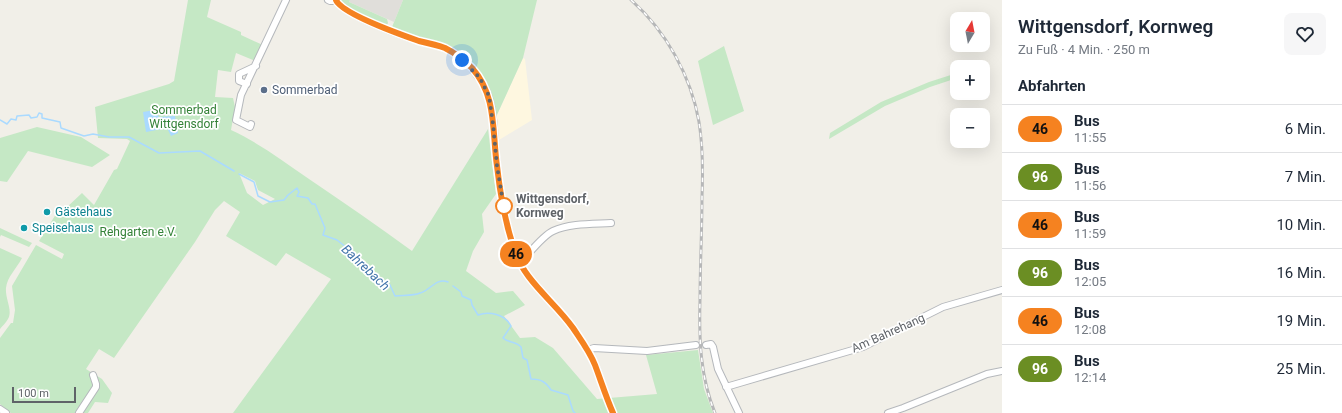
<!DOCTYPE html>
<html lang="de">
<head>
<meta charset="utf-8">
<style>
  body { margin:0; font-family:Roboto,sans-serif; background:#f6f6f7; color:#1f2937; height:100vh; display:flex; flex-direction:column; font-size:15px; white-space:nowrap }
  * { box-sizing:border-box; margin:0 }
  p { font-size:13px; color:#747a83 }
  .icon { flex:none; width:22px; height:22px; fill:none; stroke:currentColor; stroke-width:2; stroke-linecap:round; stroke-linejoin:round }
  .map { position:relative; flex:1; overflow:hidden }
  .details { display:flex; flex-direction:column; background:#fff; width:340px }
  .details>* { flex:none }
  .badge { padding:0 8px; border-radius:13px; font-size:14px; line-height:26px }
  .needle { width:26px; rotate:10deg }
  .controls { position:absolute; left:950px; top:12px; display:grid; gap:8px }
  .controls a { display:grid; place-items:center; width:40px; height:40px; border-radius:8px; background:#fff; box-shadow:0 4px 16px #0002; font-size:20px }
  .scale { position:absolute; left:12px; bottom:10px; width:64px; box-sizing:border-box; padding-left:4px; border:2px solid #5f6368; border-top:0; font-size:11px; line-height:14px; white-space:nowrap; color:#5f6368; -webkit-text-stroke:3px #fff; paint-order:stroke }
  .you { position:absolute; width:20px; height:20px; margin:-10px; border:3px solid #fff; border-radius:50%; background:#1a73e8; box-shadow:0 0 0 6px #1a73e833 }
  .map>.badge { position:absolute; translate:-50% -50%; box-shadow:0 0 0 2px #fff }
  h2 { padding:0 16px; font-size:15px; line-height:36px }
  .round { display:grid; place-items:center; flex:none; width:42px; height:42px; border-radius:8px; background:#f6f6f7 }
  .head { display:flex; align-items:center; justify-content:space-between; height:68px; padding:0 16px }
  h1 { font-size:19px; font-weight:600; line-height:30px }
  ul { padding:0; list-style:none }
  li { display:flex; align-items:center; gap:12px; height:48px; padding:0 16px; border-top:1px solid #e0e1e3 }
  li div { flex:1 }
  li b { display:block; font-size:15px }
  li em { font-style:normal }
  li .badge { min-width:44px; font-weight:700; text-align:center }
  main { display:flex; flex:1; min-height:0 }
  .map>svg:first-child { display:block }
</style>
</head>
<body>
<main>
<div class="map">
<svg width="1002" height="413" viewBox="0 0 1002 413">
  <rect width="100%" height="100%" fill="#f1efe8"/>
  <path fill="#fef7e0" d="M523 58 525 59 532 120 499 140 496 117Z"/>
  <path fill="#e0deda" d="M350 0H403L394 22 349 2Z"/>
  <path fill="#c5e8c5" fill-rule="evenodd" d="M188 0H211L207 17 241 32V35L265 46 258 62 236 53 231 72 218 70 215 97 233 98 235 107 231 130C259 143 283 161 309 179 343 202 378 226 412 251L488 129 496 194 482 214 484 232 473 251 466 271 496 293 513 291 525 305 504 316 520 338 535 337 553 348 597 399 657 394 646 355 698 350 704 389 713 413H233L331 279 286 253 276 266 226 236 240 212 224 201 215 210 195 242 114 358 99 349 86 369 102 379 112 393 108 403 95 402 88 413H11L0 404V338L11 323H13L15 310 12 286 36 245 62 259 64 254 39 241 58 211 66 208 82 193 94 205 114 170 117 169 130 141 127 139 98 138 95 107 169 84 174 81ZM239 173 255 181 258 190 275 199 263 205 247 193Z
    M340 0H350L349 2 387 19 388 23 387 25H385C371 19 348 14 340 0Z
    M403 0H537L523 58 496 117 487 82 467 59 456 50 440 43 414 37 392 27Z
    M724 46 744 111 713 125 698 61Z
    M957 73V78L930 87 885 106 829 139 830 133 881 102 929 82Z
    M37 127 81 137 110 155 92 167 28 151 7 182 0 181V138Z
    M0 228 32 243 29 247 1 235 0 237Z
    M0 248 22 258C17 268 7 277 6 288 5 299 13 310 8 319 6 323 2 326 0 329Z"/>
  <path fill="#aadaff" d="M154 110 159 117 175 116 178 133 171 136 167 128 146 132 143 112Z"/>
  <g fill="none" stroke-linecap="round" stroke-linejoin="round">
    <path stroke="#aadaff" stroke-width="1.5" d="M0 120 7 124 11 119 16 120 17 116 29 115 31 118 37 117 39 113 42 114V118L60 122 61 128 84 136 93 134 109 137H129L159 153 200 151 234 171
      M239 174 254 182 258 196 270 202 284 200 288 195 297 188 299 192 297 196 308 198 312 204H315L325 228 323 235 337 240 347 248 353 257 374 278 390 285 395 296C403 295 413 296 420 293 430 291 436 277 448 282
      M453 286 461 292 462 296 471 300 472 305 478 315C489 311 505 314 511 326L503 338C508 343 516 341 521 347L523 358 527 360 531 379C541 379 546 382 551 390L568 395 573 411 575 413"/>
    <g stroke="#b5b8bc" stroke-width="8">
      <path id="minor" d="M328 0 330 1H336
        M336 0C342 13 398 34 413 39 424 42 435 44 445 48 459 54 471 66 479 78 497 100 493 138 497 166 500 193 505 222 514 249 524 281 554 301 573 328 581 340 590 352 595 365 601 381 606 397 613 413
        M247 84 239 81V74L256 66
        M251 124 250 127 236 120 241 95 286 0
        M520 263C529 254 542 236 553 231 570 223 593 224 611 223
        M706 345 711 344 713 347 718 369 739 413
        M587 350 594 348 647 351 696 345
        M726 387 863 347 943 307 1002 290
        M0 409 6 413
        M79 413 96 387V384L93 375
        M888 413 903 408 987 374 1002 371"/>
    </g>
    <use href="#minor" stroke="#fff" stroke-width="6"/>
    <g stroke="#b6b7b8" stroke-width="3">
      <path id="rail" d="M631 0C666 31 691 76 699 122 703 147 703 172 702 197 702 232 700 266 700 300 699 339 700 376 715 413"/>
    </g>
    <use href="#rail" stroke="#fff" stroke-width="1.5" stroke-dasharray="4.5" stroke-linecap="butt"/>
  </g>
  <g fill="none" stroke-linecap="round" stroke-linejoin="round">
    <g stroke="#fff" stroke-width="9">
      <path id="line" d="M336 0C342 14 402 35 419 41 428 43 437 45 445 48 455 53 464 60 472 68 497 96 492 131 497 166 500 193 505 222 514 249 524 281 554 301 573 328 581 340 590 352 595 365 601 381 606 397 613 413"/>
    </g>
    <use href="#line" stroke="#f58220" stroke-width="6"/>
    <path stroke="#5f6368" stroke-width="4" stroke-dasharray="0 7.2" d="M462 60 480 78 489 96 493 124 497 166 504 208V206"/>
  </g>
  <circle fill="#5c6f8a" stroke="#fff" stroke-width="1.5" cx="264" cy="90" r="4"/>
  <circle fill="#fff" stroke="#f58220" stroke-width="2" cx="504" cy="206" r="8"/>
  <g fill="#0f9aa8" stroke="#fff" stroke-width="1.5">
    <circle cx="47" cy="212" r="4"/>
    <circle cx="24" cy="228" r="4"/>
  </g>
  <g text-anchor="middle" stroke-width="3.5" stroke-linejoin="round" paint-order="stroke">
    <g font-size="12" fill="#4e5e75" stroke="#fff" text-anchor="start">
      <text x="272" y="94">Sommerbad</text>
    </g>
    <g font-size="12" fill="#348238" stroke="#fff">
      <text x="184" y="114">Sommerbad<tspan x="184" dy="14">Wittgensdorf</tspan></text>
      <text x="138" y="236">Rehgarten e.V.</text>
    </g>
    <g font-size="12" font-weight="bold" fill="#5f6368" stroke="#fff" text-anchor="start">
      <text x="516" y="203">Wittgensdorf,<tspan x="516" dy="14">Kornweg</tspan></text>
    </g>
    <g font-size="12" fill="#0d838f" stroke="#fff" text-anchor="start">
      <text x="55" y="216">Gästehaus</text>
      <text x="32" y="232">Speisehaus</text>
    </g>
    <g font-size="12" fill="#5f6368" stroke="#fff">
      <text transform="translate(888 333) rotate(-24)" y="4">Am Bahrehang</text>
    </g>
    <g font-size="13" font-style="italic" fill="#4174aa" stroke="#fff">
      <text transform="translate(366 267) rotate(43)" y="5">Bahrebach</text>
    </g>
  </g>
</svg>
<div class="controls">
<a><svg class="needle" viewBox="-14 -14 28 28"><path d="M0-13l5 13h-10z" fill="#e53935"/><path d="M0 13l5-13h-10z" fill="#747a83"/></svg></a>
<a>+</a>
<a>−</a>
</div>
<div class="scale">100 m</div>
<div class="you" style="left:462px;top:60px"></div>
<b class="badge" style="left:516px;top:254px;background:#f58220;color:#111">46</b>
</div>
<section class="details">
<div class="head"><div><h1>Wittgensdorf, Kornweg</h1><p>Zu Fuß · 4 Min. · 250 m</p></div><a class="round"><svg class="icon" aria-label="heart" viewBox="0 0 24 24"><path d="M12 20l-8-8c-3-5 5-10 8-4 3-6 11-1 8 4z"/></svg></a></div>
<h2>Abfahrten</h2>
<ul>
<li><span class="badge" style="background:#f58220;color:#111">46</span><div><b>Bus</b><p>11:55</p></div><em>6 Min.</em></li>
<li><span class="badge" style="background:#6b8e23;color:#fff">96</span><div><b>Bus</b><p>11:56</p></div><em>7 Min.</em></li>
<li><span class="badge" style="background:#f58220;color:#111">46</span><div><b>Bus</b><p>11:59</p></div><em>10 Min.</em></li>
<li><span class="badge" style="background:#6b8e23;color:#fff">96</span><div><b>Bus</b><p>12:05</p></div><em>16 Min.</em></li>
<li><span class="badge" style="background:#f58220;color:#111">46</span><div><b>Bus</b><p>12:08</p></div><em>19 Min.</em></li>
<li><span class="badge" style="background:#6b8e23;color:#fff">96</span><div><b>Bus</b><p>12:14</p></div><em>25 Min.</em></li>
</ul>
</section>
</main>
</body>
</html>
